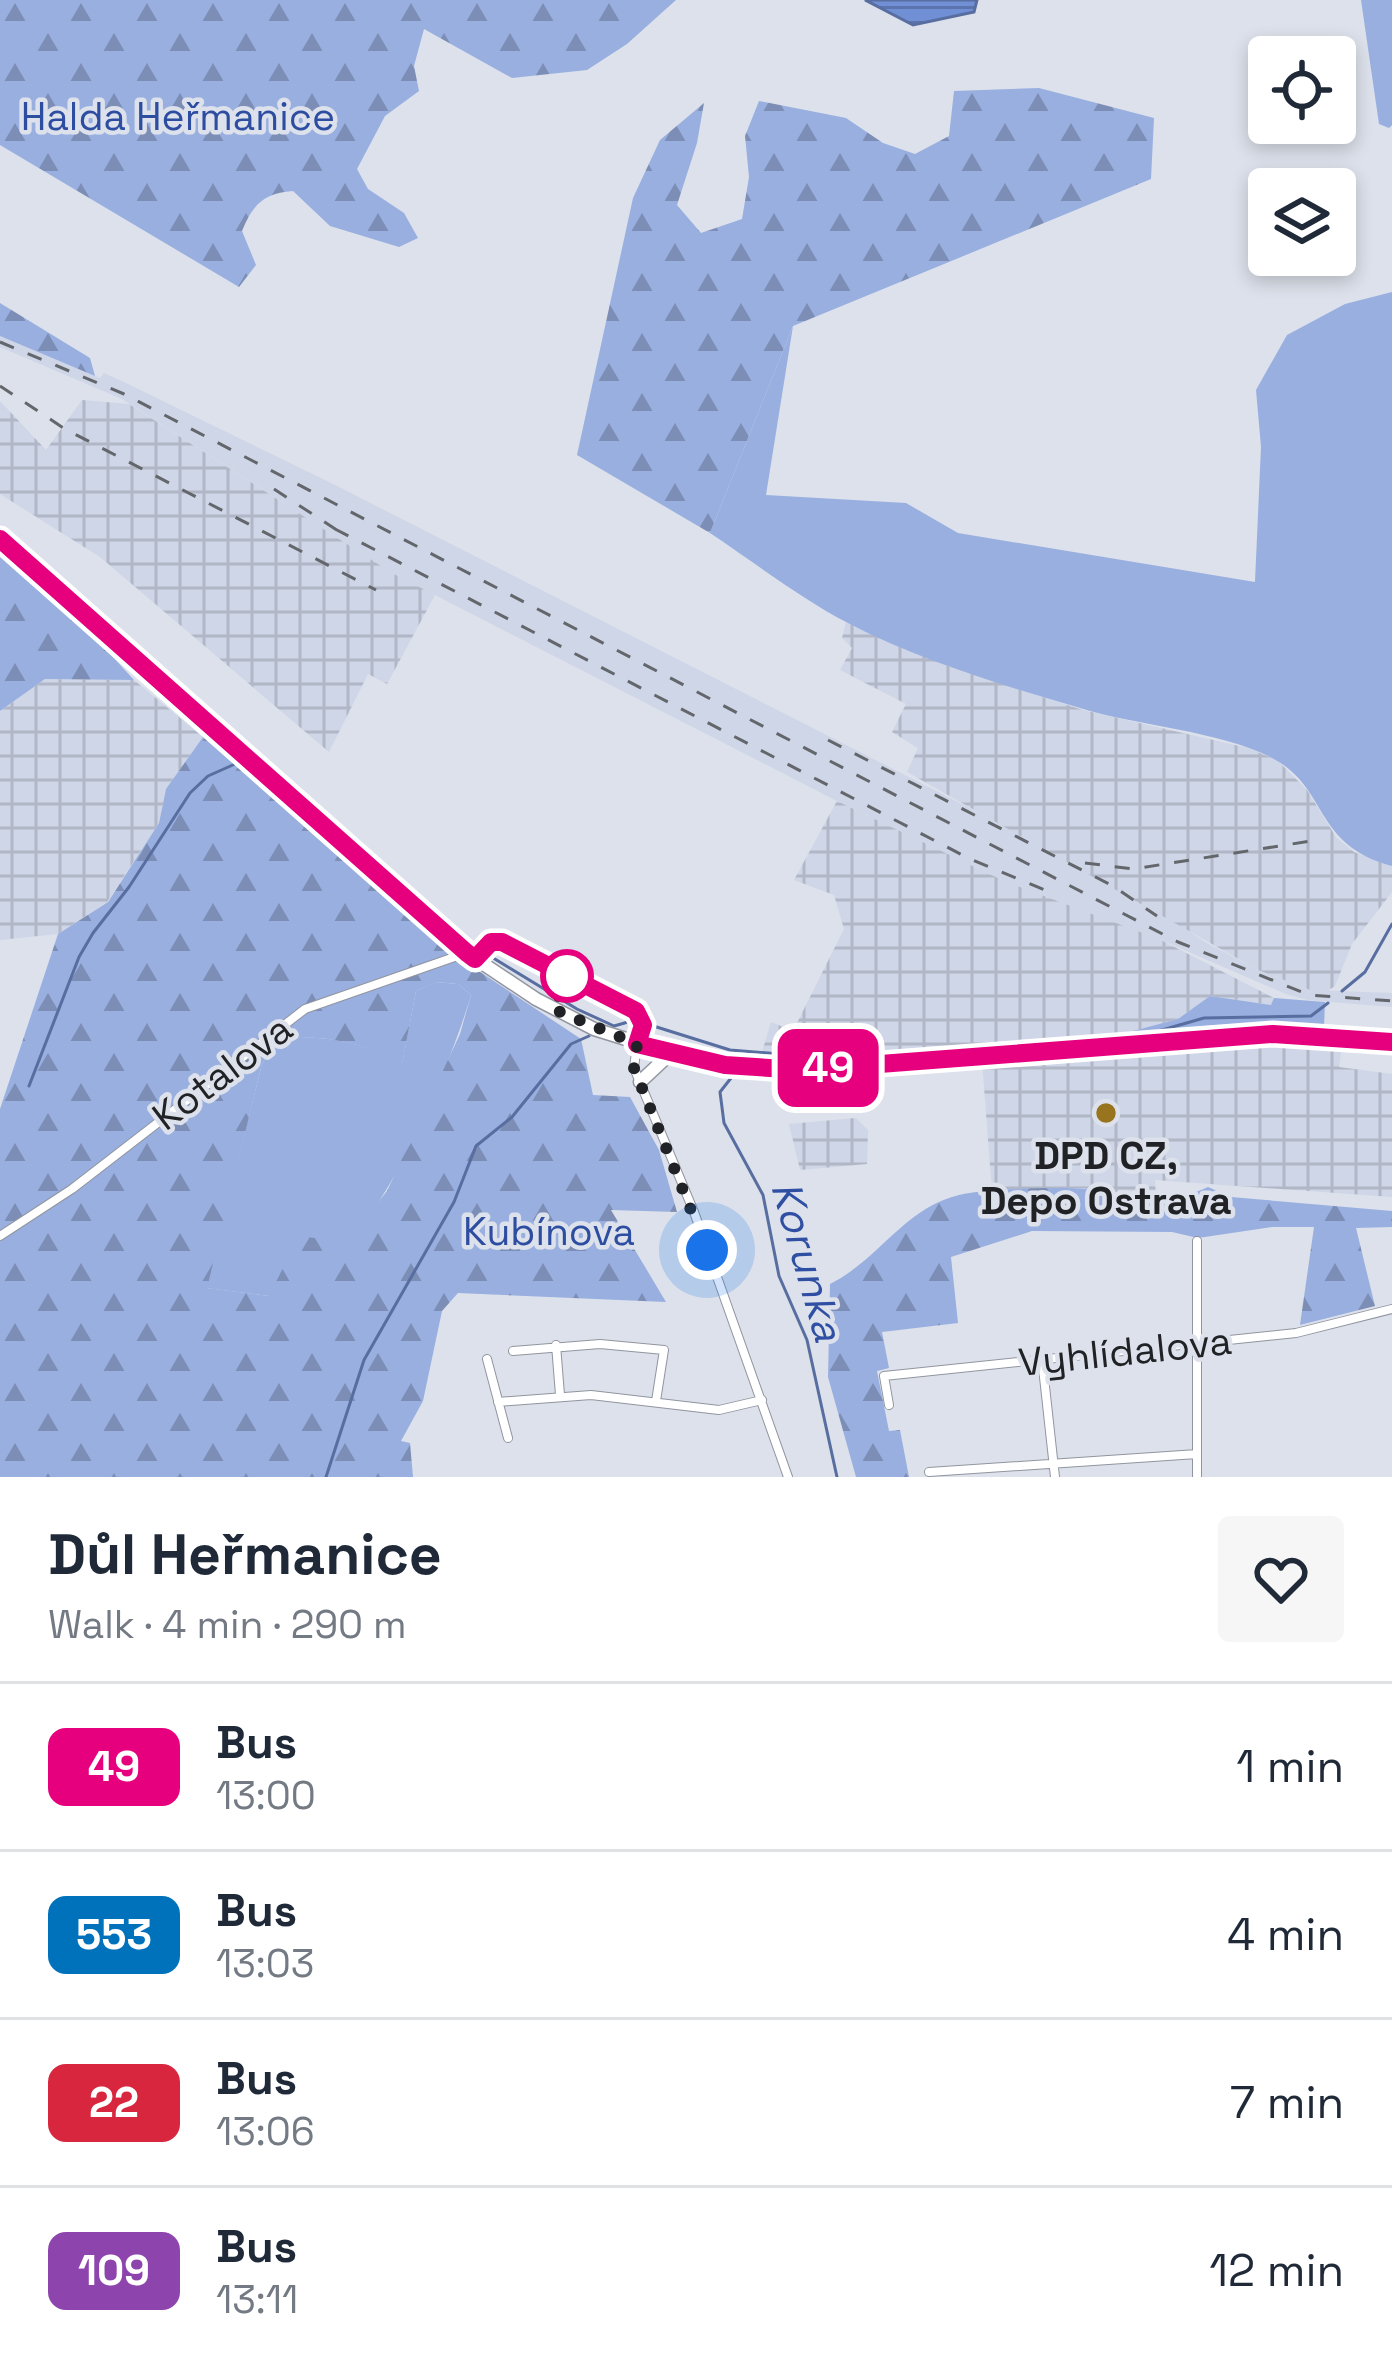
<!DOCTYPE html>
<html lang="en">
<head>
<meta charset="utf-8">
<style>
  body { margin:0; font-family:"Space Grotesk",sans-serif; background:#f6f6f7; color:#1f2937; height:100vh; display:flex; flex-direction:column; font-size:45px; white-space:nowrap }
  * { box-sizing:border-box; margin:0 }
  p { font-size:39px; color:#747a83 }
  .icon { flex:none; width:66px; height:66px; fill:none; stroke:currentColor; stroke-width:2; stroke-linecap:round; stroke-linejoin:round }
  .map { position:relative; height:1477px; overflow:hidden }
  .side { display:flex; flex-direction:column; background:#fff; flex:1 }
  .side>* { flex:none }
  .badge { padding:0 24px; border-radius:18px; font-size:42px; line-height:78px }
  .buttons { position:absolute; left:1248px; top:36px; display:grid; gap:24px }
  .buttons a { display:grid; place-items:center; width:108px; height:108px; border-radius:12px; background:#fff; box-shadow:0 6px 18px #0003; font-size:60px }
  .you { position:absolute; width:60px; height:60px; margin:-30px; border:9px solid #fff; border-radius:50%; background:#1a73e8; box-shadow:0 0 0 18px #1a73e833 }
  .map>.badge { position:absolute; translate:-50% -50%; box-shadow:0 0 0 6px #fff }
  .round { display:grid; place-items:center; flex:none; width:126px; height:126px; border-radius:12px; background:#f6f6f7 }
  .headline { display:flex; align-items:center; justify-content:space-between; height:204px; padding:0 48px }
  h1 { font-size:57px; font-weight:700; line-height:90px }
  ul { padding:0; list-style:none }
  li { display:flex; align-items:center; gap:36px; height:168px; padding:0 48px; border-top:3px solid #e0e1e3 }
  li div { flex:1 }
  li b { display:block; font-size:45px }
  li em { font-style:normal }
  li .badge { min-width:132px; font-weight:700; text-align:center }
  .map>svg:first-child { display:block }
</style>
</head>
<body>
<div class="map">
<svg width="1392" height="1477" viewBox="0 0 1392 1477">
  <defs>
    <pattern id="industrial-grid" width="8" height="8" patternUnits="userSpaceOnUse" patternTransform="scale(3)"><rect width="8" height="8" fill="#ced6e7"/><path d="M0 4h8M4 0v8" fill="none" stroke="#b1b7c6"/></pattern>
    <pattern id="forest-firs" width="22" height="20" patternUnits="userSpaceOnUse" patternTransform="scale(3)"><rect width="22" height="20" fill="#98afe0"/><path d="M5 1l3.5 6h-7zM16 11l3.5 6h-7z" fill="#7c8eb5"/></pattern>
    <pattern id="water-rules" width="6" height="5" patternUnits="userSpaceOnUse" patternTransform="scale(3)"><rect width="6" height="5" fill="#708fd5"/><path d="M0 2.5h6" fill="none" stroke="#5c74ad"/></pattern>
  </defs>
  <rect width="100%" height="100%" fill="#dce1eb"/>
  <path fill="#ced6e7" d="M0 336 100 378 104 373 130 385 333 484 1117 883 1205 942 1258 970 1310 990 1392 993V1007L1308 1000 1286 994 1159 939 1004 881 837 801 392 573 122 399 0 347Z"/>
  <path fill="url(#industrial-grid)" d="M82 400 129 404 392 573 435 595 387 684 368 674 329 752 100 557 0 494V401L46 450Z
    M846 622 948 666 1083 710 1248 748 1277 760 1307 790 1336 837 1354 852 1392 866V892L1352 944 1335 986 1326 992 1310 990 1258 970 907 772 918 748 892 732 906 704 840 670 852 648 842 638Z
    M45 679 134 680 203 737 166 789 159 823 107 902 58 934 0 940V711Z
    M837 801 1004 881 1159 939 1274 998 1272 1005 1210 996 1178 1019 1133 1031 1131 1041 812 1060 760 1059 771 1022 793 1031 844 929 834 895 794 880Z
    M1307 1042 1342 1045 1339 1067 1392 1074V1197L1155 1180 1156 1197 1083 1188 992 1191 982 1061Z
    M856 1118 868 1130 867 1164 800 1170 789 1124Z"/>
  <path fill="#98afe0" d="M1361 0H1392V125L1389 128 1379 124Z
    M1392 292V866C1313 845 1329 789 1274 759 1222 731 1138 726 1080 708 1002 685 921 661 848 623 800 598 755 563 710 533L793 326 766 495 906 503 958 533 1255 582 1261 447 1256 390 1287 335 1345 304Z
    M435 982 458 984 471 995C452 1060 395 1198 346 1243 324 1263 294 1279 269 1296L206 1288 262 1064 277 1041C319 1032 366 1043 402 1064L416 991Z
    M1210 996 1271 1005 1274 998 1325 1002 1324 1027 1203 1032 1131 1041 1133 1031 1178 1019Z"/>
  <path fill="url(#forest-firs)" fill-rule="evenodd" d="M0 0H676L627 44 587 70 512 78 424 29 414 66 419 91 385 116 357 169 368 189 404 213 418 238 399 247 330 226 293 191C264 193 253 204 242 231L256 265 239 287 0 145Z
    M1039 88 1154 118 1151 179 793 326 710 533 577 455 633 198 660 140 704 103 697 143 677 205 701 233 742 219 749 177 745 136 759 101 846 118 883 143 915 154 949 136 954 91Z
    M0 303 90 358 95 376 0 336Z
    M0 555 101 644 134 680 45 679 0 711Z
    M203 737 456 956 581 1039 593 1095 630 1097 659 1150 677 1212 611 1210 666 1302 458 1293 442 1311 423 1401 401 1441 410 1443 413 1477H0V1109L58 934 108 902 159 823 166 789ZM436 982 458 984 471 995 460 1034 387 1191 346 1242 299 1236 269 1296 207 1288 262 1064 277 1041C319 1032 366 1043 402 1065L416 991Z
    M1208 1187 1231 1197 1392 1211V1227L1356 1228 1375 1306 1300 1325 1314 1227H1272L1198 1238 1172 1232 1032 1231 951 1257 958 1323 882 1332 889 1368 877 1371 889 1431 900 1430 909 1477H856L828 1377 830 1284C880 1259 904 1208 959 1195 991 1188 1057 1187 1090 1189 1131 1193 1170 1206 1208 1187Z"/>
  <path fill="url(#water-rules)" stroke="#586ea0" stroke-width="3" d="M865 0H977L974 12 913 25Z"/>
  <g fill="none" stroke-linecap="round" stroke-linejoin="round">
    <path stroke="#586ea0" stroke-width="3" d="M258 759 452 929
      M490 956 577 1009 614 1026
      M1342 991 1365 972 1392 924
      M647 1024 730 1050 842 1059 973 1050
      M614 1026 635 1020
      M986 1049 1148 1034 1204 1018 1311 1016 1328 1003
      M735 1073 720 1092 724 1123 763 1195 779 1276 807 1340 837 1477
      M29 1086 79 957 93 933 129 887 190 793 208 776 235 764
      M326 1477 364 1360 454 1202 476 1146 512 1117 571 1044 589 1036"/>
    <g stroke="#91959f" stroke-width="10">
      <path id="minor" d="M637 1044 634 1068 694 1212 788 1477
        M0 1236 72 1189 305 1009 466 953
        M1197 1241V1477
        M556 1345 560 1395
        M513 1351 600 1344 664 1350 656 1401
        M487 1359 508 1438
        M1042 1359 1055 1477
        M498 1402 591 1395 719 1410 762 1400
        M889 1405 884 1376 1296 1333 1392 1309
        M929 1472 1197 1454"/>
    </g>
    <g stroke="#91959f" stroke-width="15">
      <path id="secondary" d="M0 539 467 953 536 999 594 1029 671 1053 748 1068 850 1067 1272 1034 1392 1042
        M640 1082 671 1053"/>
    </g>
    <use href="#minor" stroke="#fff" stroke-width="8"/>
    <use href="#secondary" stroke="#fff" stroke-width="12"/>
    <path stroke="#63666b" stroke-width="3" stroke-dasharray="15 15" stroke-linecap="butt" d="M0 342 124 394 1178 942 1309 995 1392 1001
      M0 386 65 429 376 590
      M274 489 349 538
      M335 529 970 859 1050 892
      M828 740 1113 886 1157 916
      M1085 863 1133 869 1311 841"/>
  </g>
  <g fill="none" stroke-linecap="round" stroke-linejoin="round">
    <g stroke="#fff" stroke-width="27">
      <path id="line" d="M0 539 467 953 475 959 491 942H502L636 1011 643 1025 637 1044 725 1065 801 1070 1273 1034 1392 1042"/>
    </g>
    <use href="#line" stroke="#e6007e" stroke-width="18"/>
    <path stroke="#202225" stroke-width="12" stroke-dasharray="0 21.6" d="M567 976 553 1009 637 1044 634 1068 707 1250"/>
  </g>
  <circle fill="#fff" stroke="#e6007e" stroke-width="6" cx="567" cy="976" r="24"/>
  <circle fill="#97741d" stroke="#dce1eb" stroke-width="4.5" cx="1106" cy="1113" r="12"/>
  <g text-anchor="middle" stroke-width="9" stroke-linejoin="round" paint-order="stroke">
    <g font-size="39" fill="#2d4da1" stroke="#dce1eb">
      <text x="178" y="130">Halda Heřmanice</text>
      <text x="549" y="1245">Kubínova</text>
    </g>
    <g font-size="39" fill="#202225" stroke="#dce1eb">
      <text transform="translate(222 1072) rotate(-37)" y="14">Kotalova</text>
      <text transform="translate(1125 1351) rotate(-6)" y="14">Vyhlídalova</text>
    </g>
    <g font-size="39" font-weight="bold" fill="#202225" stroke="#dce1eb">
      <text x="1106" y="1169">DPD CZ,<tspan x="1106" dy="45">Depo Ostrava</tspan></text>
    </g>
    <g font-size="42" font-style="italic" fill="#2f4fa3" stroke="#dce1eb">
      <text transform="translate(808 1261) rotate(74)" y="15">Korunka</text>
    </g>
  </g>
</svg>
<div class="buttons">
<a><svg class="icon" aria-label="locate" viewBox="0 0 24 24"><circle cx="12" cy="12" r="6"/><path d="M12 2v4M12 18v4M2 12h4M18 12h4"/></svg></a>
<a><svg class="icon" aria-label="layers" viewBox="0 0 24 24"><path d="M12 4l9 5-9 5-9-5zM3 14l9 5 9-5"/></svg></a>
</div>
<div class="you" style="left:707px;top:1250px"></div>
<b class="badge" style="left:828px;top:1068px;background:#e6007e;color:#fff">49</b>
</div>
<section class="side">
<div class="headline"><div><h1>Důl Heřmanice</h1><p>Walk · 4 min · 290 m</p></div><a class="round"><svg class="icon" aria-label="heart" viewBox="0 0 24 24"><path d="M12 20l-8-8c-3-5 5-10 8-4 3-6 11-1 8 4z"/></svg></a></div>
<ul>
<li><span class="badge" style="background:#e6007e;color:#fff">49</span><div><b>Bus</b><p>13:00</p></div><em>1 min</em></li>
<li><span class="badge" style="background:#0072bc;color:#fff">553</span><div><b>Bus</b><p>13:03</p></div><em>4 min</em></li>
<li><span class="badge" style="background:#d7263d;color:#fff">22</span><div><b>Bus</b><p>13:06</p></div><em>7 min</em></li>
<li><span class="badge" style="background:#8e44ad;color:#fff">109</span><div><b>Bus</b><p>13:11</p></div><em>12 min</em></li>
</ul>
</section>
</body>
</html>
